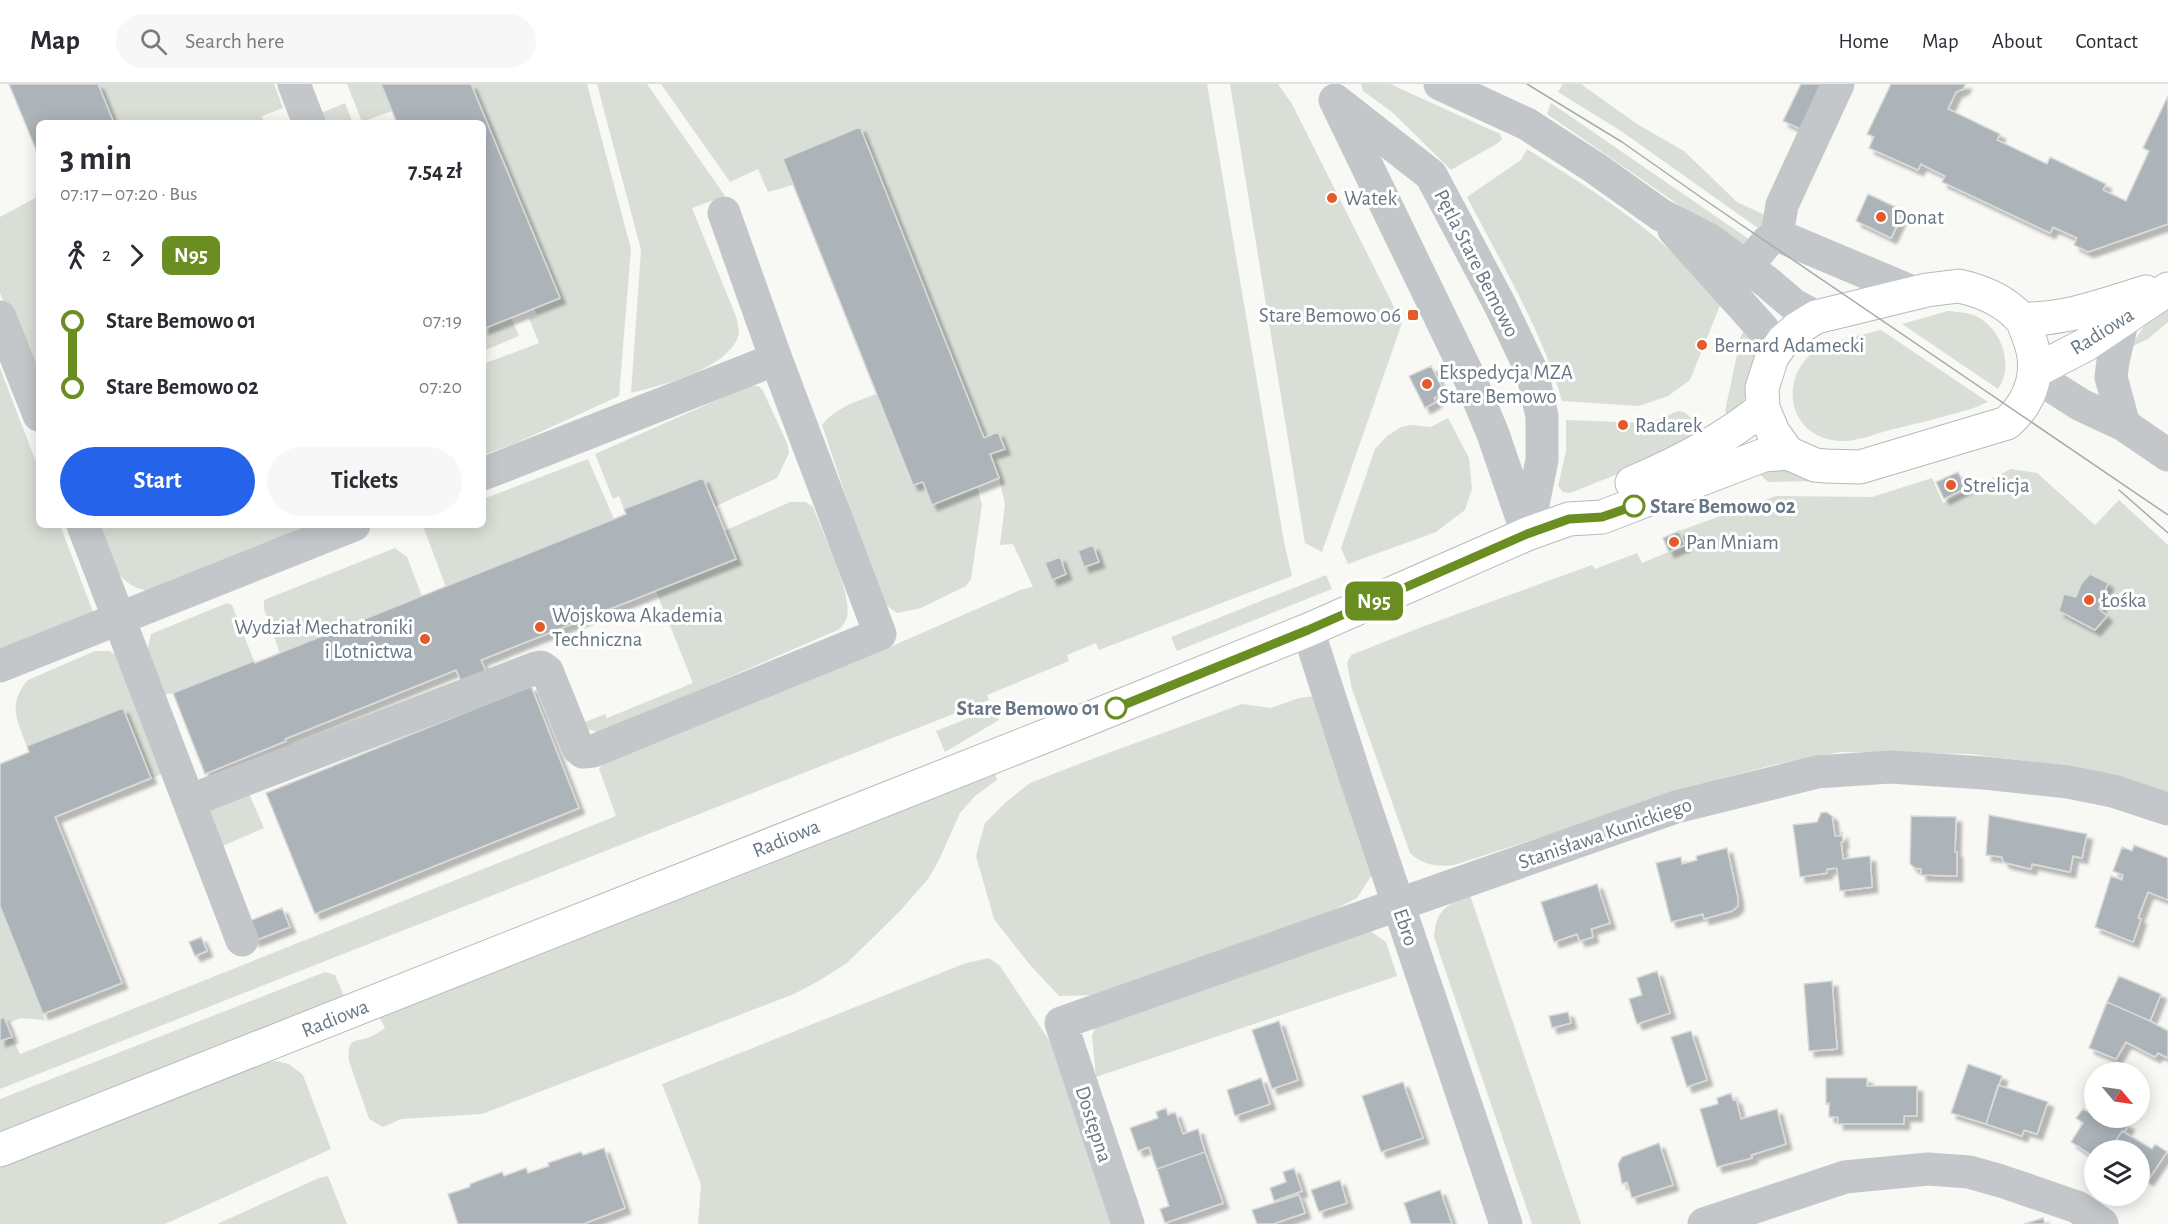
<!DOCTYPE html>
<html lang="en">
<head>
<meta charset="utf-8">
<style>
  body { margin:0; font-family:"Alegreya Sans",sans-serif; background:#f7f7f7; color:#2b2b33; height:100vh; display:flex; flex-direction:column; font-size:22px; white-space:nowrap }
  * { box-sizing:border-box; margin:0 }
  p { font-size:20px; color:#7c7c81 }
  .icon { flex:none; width:33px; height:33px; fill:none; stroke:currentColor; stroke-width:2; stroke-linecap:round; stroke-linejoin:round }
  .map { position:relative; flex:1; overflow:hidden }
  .side { position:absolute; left:36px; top:36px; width:450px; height:408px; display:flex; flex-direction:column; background:#fff; border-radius:9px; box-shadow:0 3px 15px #0003 }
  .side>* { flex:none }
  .badge { padding:0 12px; border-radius:9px; font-size:21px; line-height:39px }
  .needle { width:39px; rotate:119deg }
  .controls { position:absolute; left:2084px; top:978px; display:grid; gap:12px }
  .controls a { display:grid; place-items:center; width:66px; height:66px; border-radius:50%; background:#fff; box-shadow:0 3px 15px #0003; font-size:30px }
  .map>.badge { position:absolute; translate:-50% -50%; box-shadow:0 0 0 3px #fff }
  .legs { display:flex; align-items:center; gap:9px; height:66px; padding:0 24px; font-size:20px }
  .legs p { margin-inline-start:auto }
  .headline { display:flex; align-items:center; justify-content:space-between; height:102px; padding:0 24px }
  h1 { font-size:33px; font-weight:700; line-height:45px }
  .primary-button { display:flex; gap:12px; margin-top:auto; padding:12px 24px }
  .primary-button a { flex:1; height:69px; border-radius:36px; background:#2563eb; color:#fff; font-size:24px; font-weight:700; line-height:69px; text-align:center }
  .primary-button a+a { background:#f7f7f7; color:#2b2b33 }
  ul { padding:0 24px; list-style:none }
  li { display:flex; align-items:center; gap:21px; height:66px; font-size:22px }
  li i { display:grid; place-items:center; width:9px; height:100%; margin:0 8px; background:currentColor }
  li i::after { content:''; width:15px; height:15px; margin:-8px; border:4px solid; border-radius:50%; background:#fff }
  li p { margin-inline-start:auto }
  li:first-child i { background:linear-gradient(#0000 50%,currentColor 0) }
  li:last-child i { background:linear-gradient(currentColor 50%,#0000 0) }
  header { display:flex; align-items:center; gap:36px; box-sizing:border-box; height:84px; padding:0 30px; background:#fff; border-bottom:2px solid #e1e1e2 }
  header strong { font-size:28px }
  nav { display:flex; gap:33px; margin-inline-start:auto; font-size:21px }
  .search { width:420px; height:54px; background:#f7f7f7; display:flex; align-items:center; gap:15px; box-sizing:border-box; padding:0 21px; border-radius:33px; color:#7c7c81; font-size:22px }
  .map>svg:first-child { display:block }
</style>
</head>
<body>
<header>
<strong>Map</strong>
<div class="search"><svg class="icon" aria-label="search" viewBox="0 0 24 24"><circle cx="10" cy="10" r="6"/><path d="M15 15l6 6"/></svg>Search here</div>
<nav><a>Home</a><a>Map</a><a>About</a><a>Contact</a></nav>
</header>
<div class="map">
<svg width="2168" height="1140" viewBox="0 0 2168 1140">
  <defs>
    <filter id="shadow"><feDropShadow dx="5.5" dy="5.5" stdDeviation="1.5" flood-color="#0004"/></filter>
  </defs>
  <rect width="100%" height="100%" fill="#f8f8f5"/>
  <path fill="#d9dfd6" d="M98 0H274L283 24 262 32 264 38 262 39H114Z
    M347 0H381L392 27 362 38Z
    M471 0H587L631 165 619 312 514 360 483 371V280L539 259 529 234 537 231 534 224 560 214Z
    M597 0H647L725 112 692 124 737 235C737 239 739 245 739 249 732 284 660 302 631 309L641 166Z
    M661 0H1207L1284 458 1292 492 1099 566 1096 559 1067 571 1069 577 987 611 989 616 0 1005V957L12 953 20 970 616 732 599 685 604 678 876 569 1020 506 1033 503 1013 460 1000 461 1005 420 999 394 990 370 1005 364 998 348 984 354 860 44 783 75 793 101 768 108 758 85 730 98Z
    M1230 0H1278L1292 20 1402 239 1322 468 1305 459Z
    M1361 0H1390L1500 50 1502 55 1498 59 1451 86 1392 28 1363 7Z
    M1563 0H1581L1637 40 1684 67 1737 118 1767 132 1762 147 1621 47 1558 8Z
    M345 19 353 39H322L319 30Z
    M1551 19 1753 158 1742 162 1737 161 1547 30Z
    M1527 65C1571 93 1616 120 1656 154 1680 174 1701 196 1721 219L1690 296 1668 312 1639 322 1562 317C1543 248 1500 177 1467 113L1521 76Z
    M39 112V304L0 209V133Z
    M2168 225V238L2148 255 2129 264 2145 241Z
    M1948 227C1958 228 1967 228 1976 232 2001 244 2015 281 1998 305L1902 240Z
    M511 234 519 252 483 267V245Z
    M1881 246 1988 318 1971 325C1943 333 1915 340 1886 347 1873 351 1859 356 1846 357 1814 359 1789 336 1793 303 1795 286 1809 268 1824 260Z
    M1744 247 1756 259C1754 287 1752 314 1730 334L1725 327 1741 252Z
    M0 284 39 386V441H60L93 528 13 563 0 564Z
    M749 302H758L762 305 787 359 789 369 777 394 714 423 703 394 624 425 619 412 613 415 595 370Z
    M876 310 912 401 923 398 932 420 977 402 982 421 971 495 966 502 921 524 897 529 887 522 871 487 822 341C836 323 856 318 876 310Z
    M1678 327C1691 328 1694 340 1699 351L1658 374 1570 409 1563 408 1558 402 1566 367V336L1644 339 1654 337Z
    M1448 334 1469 374 1472 405 1465 426 1436 448 1348 480 1341 464 1375 365 1387 352 1401 343 1411 341 1431 343Z
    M588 375 614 435 446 503 423 442 483 441V415Z
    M1778 383 1820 397 1768 398 1756 386Z
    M2011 385 2037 389 2095 441 2119 416 2168 461V708L2034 678 1971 670 1841 668 1773 681 1721 695 1454 781C1436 783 1423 781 1410 769L1352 605 1347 579 1351 571 1427 541 1592 481 1595 485 1637 469 1642 479 1685 461 1679 447 1776 412 1872 413 1932 394 1943 419Z
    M790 418H806L813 423C822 448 853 511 847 533 846 537 842 542 840 545L600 649 582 643 580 640 605 630 607 634 693 599 656 507 736 474 724 447Z
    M94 441H324L159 505C155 505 149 507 145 506 115 501 104 464 94 441Z
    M395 464 407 473 422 512 280 569 264 525V516Z
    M1326 491 1332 505 1177 567 1171 553Z
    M227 519 232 521 254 577 173 609 161 612 147 568 151 550Z
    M95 567H109L115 570 165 689 151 694 123 624 27 662C17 637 7 620 28 596Z
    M1314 612 1375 786 1357 814 1318 834 1098 911 1059 912 1030 881 994 835 976 772 985 739 1006 718 1030 699 1092 675 1242 620 1271 624 1299 614Z
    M994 624 999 636 945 668 936 647Z
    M995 689 997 696 975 712 960 729 938 778 928 795 900 827 847 879 817 898 794 910 482 1030 401 1035 383 1043 369 1035 349 977C346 951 358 959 372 952 376 950 381 947 385 944L380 934Z
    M247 705 264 744 220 763 206 727Z
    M1470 811 1581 1140H1532L1434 853C1436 825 1447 821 1470 811Z
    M0 822 45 936 20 934 7 940 4 933 0 935Z
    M1366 844 1386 858 1397 892 1096 993 1092 951 1100 935Z
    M989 874 1000 882 1049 956 1112 1140H698L701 1100 662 1000 966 879Z
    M325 888 335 891 344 912 0 1048V1015Z
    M275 977 289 980 303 991 331 1065 165 1140H0V1084L253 982Z
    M328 1092 347 1140H217L319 1094Z"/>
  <path fill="#acb4ba" stroke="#d9dad7" stroke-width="1.5" filter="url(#shadow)" d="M9 0H98L114 39H39V73Z
    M381 0H471L560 214 483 245V39H397Z
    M1801 0H1829L1807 48 1783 37Z
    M1891 0H1966L1963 5 1956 8 1948 25 2000 50 1997 56 2047 80 2050 73 2106 100 2103 106 2126 117 2149 67 2143 64 2168 12V140L2088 168 2074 161 2077 154 2053 143 2050 149 1942 98 1945 92 1921 80 1918 86 1869 64 1874 53 1867 50Z
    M860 43 984 354 998 348 1005 365 990 370 999 394 932 421 923 398 913 401 783 75Z
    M1868 110 1904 127 1891 154 1856 137Z
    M1431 282 1445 309 1434 314 1436 318 1425 324 1409 292Z
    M1958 388 1966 404 1944 415 1936 398Z
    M703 394 736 475 481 576 486 588 461 597 456 586 285 655 286 657 205 690 173 609 254 577 255 579 614 435 626 430 624 425Z
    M1679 447 1685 461 1669 468 1663 454Z
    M1093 461 1099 478 1084 483 1078 467Z
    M1060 473 1066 490 1052 496 1045 479Z
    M2090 490 2108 499 2099 525 2107 532 2095 546 2059 527 2064 510 2076 513 2081 500Z
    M531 602 579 724 315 830 266 709Z
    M123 624 151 694 55 733 122 899 43 930 0 822V680L29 668 27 662Z
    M1826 728 1832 732 1835 752H1841L1842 748 1843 758H1841L1843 775 1870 772 1872 803 1840 807 1837 784 1827 785V789L1800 793 1793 741 1817 738 1821 729Z
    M1989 731 2087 750 2082 774 2073 772 2070 788 2032 780 2031 785 2006 779 2003 777 2002 773 1986 771Z
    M1911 732 1956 733 1955 768H1957V792L1921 791V785L1915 784 1910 780Z
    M2134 761 2168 774V816L2148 808 2138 834 2141 835 2133 858 2095 843 2111 792 2122 796 2123 791 2113 787 2122 763 2132 767Z
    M1727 764 1738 814V822L1732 827 1704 835 1703 830 1671 838 1656 779 1681 773 1682 780 1697 776 1696 772Z
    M1597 800 1610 839 1591 845 1593 853 1580 857 1577 850 1554 858 1541 818Z
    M282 824 290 843 254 857 247 838Z
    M201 853 207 867 195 872 189 858Z
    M1657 887 1670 929 1637 940 1629 915 1642 911 1637 894Z
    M2119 892 2161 910 2150 937 2107 918Z
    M1832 897 1837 965 1809 967 1804 900Z
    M2107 918 2150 937 2168 947V974L2158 969 2155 973 2126 958 2116 975 2089 964Z
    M1568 928 1571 939 1552 944 1549 932Z
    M4 933 12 953 0 957V935Z
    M1279 937 1298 996 1272 1005 1252 946Z
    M1691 947 1707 996 1687 1003 1671 953Z
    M1968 980 2002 992 1986 1040 1951 1029Z
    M1261 994 1270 1020 1235 1032 1227 1006Z
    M1826 994H1867V1002H1917V1032H1904V1040H1838V1033H1829V1019L1826 1020Z
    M1403 998 1423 1054 1381 1068 1362 1012Z
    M1998 1001 2048 1018 2037 1050 2024 1046 2022 1052 1986 1040Z
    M1731 1009 1733 1016 1736 1015 1741 1035 1777 1025 1786 1060 1751 1071 1752 1074 1717 1083 1700 1025 1718 1020 1717 1014Z
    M2094 1023V1034H2118L2129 1041 2125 1047H2122L2110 1066H2094V1073L2071 1058 2083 1039 2076 1034 2083 1025 2090 1029Z
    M1166 1024 1168 1031 1175 1028 1183 1050 1198 1045 1205 1068 1157 1085 1149 1063 1138 1067 1130 1044 1158 1034 1156 1028Z
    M2122 1047 2152 1065 2155 1060 2167 1068 2148 1096 2139 1090V1066H2110Z
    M1659 1059 1673 1101 1632 1114 1627 1098 1622 1100 1618 1080 1622 1073Z
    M604 1064 625 1124 583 1140H458L448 1110 470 1103V1100L502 1088 504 1092 526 1084 528 1089 549 1082 548 1079 581 1068 583 1071Z
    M1205 1068 1223 1119 1165 1139 1160 1125 1169 1122 1157 1085Z
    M1294 1084 1302 1107 1274 1117 1270 1104 1286 1098 1283 1088Z
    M1340 1096 1347 1119 1319 1128 1311 1106Z
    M1440 1106 1452 1140H1411L1404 1119Z
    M1299 1111 1305 1129 1273 1140H1257L1252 1126Z
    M2043 1134 2045 1140H2024Z"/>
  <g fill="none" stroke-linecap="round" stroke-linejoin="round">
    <g stroke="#b6babe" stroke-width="35">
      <path id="major" d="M1959 202C1981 207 2005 217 2020 234 2024 238 2026 246 2028 251 2042 284 2033 316 2007 339L1860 383 1826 382 1815 381 1788 369 1773 348 1763 324 1762 304 1772 273 1783 257 1798 244 1816 233 1927 206Z
        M2021 235C2066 236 2104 221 2146 208
        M2035 287 2085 261 2168 205
        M1632 399C1679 379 1724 356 1763 324
        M0 1066 1073 641 1308 546 1527 450 1569 435 1602 433 1764 371 1788 369"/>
    </g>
    <path stroke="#c3c7ca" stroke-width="33" d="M294 0 309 39
      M1440 0 1527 40 1595 84 1661 131 1710 156 1767 198 1794 221 1816 233
      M1335 16 1431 91 1500 221 1532 288 1542 332V376L1527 450
      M1338 22 1471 297 1493 350 1527 449
      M1674 146 1763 245 1770 258 1772 273
      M1777 151 1782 121 1838 0
      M1747 182 1767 158 1777 151 1915 209
      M0 233 39 331
      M2123 235 2113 277 2111 293 2124 341
      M2035 292 2081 321 2124 341 2168 371
      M483 390 776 275
      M83 441 242 856
      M1308 546 1357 698 1506 1140
      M0 582 354 441
      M189 717 536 584 541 583 547 587 578 664 583 668 593 667 880 550 776 275 724 129
      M1128 1140 1061 939 1676 723 1817 688 1890 683 1984 689 2068 698 2113 707 2168 725
      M1704 1140 1845 1093 1928 1085 1969 1088 2001 1097 2077 1123 2102 1140"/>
    <use href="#major" stroke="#fff" stroke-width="33"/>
    <path stroke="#a6abb1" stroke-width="1.5" d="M1527 0 1622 58 1702 114 2168 431
      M2119 406 2168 449"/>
  </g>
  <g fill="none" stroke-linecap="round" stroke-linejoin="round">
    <g stroke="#fff" stroke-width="14">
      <path id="line-1" d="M1116 624 1308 546 1527 450 1569 435 1602 433 1634 422"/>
    </g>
    <use href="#line-1" stroke="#6b8e23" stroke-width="9"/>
  </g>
  <g fill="#e45a29" stroke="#fff" stroke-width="2">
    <circle cx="1332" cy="114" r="6"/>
    <circle cx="1881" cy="133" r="6"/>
    <rect x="1407" y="225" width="12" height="12" rx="3"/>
    <circle cx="1702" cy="261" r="6"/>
    <circle cx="1427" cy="300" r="6"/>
    <circle cx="1623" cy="341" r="6"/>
    <circle cx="1951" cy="401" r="6"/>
    <circle cx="1674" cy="458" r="6"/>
    <circle cx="2089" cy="516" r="6"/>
    <circle cx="540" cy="543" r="6"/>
    <circle cx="425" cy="555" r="6"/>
  </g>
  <g fill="#fff" stroke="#6b8e23" stroke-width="3">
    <circle cx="1634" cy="422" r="10"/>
    <circle cx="1116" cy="624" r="10"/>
  </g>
  <g text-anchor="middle" stroke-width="6" stroke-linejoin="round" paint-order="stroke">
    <g font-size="21" fill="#677786" stroke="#fff" text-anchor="start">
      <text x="1344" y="121">Watek</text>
      <text x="1893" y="140">Donat</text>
      <text x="1401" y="238" text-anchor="end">Stare Bemowo 06</text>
      <text x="1714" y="268">Bernard Adamecki</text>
      <text x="1439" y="295">Ekspedycja MZA<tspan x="1439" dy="24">Stare Bemowo</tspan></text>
      <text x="1635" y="348">Radarek</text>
      <text x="1963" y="408">Strelicja</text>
      <text x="1686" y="465">Pan Mniam</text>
      <text x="2101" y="523">Łośka</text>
      <text x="552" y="538">Wojskowa Akademia<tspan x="552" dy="24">Techniczna</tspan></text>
      <text x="413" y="550" text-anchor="end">Wydział Mechatroniki<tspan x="413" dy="24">i Lotnictwa</tspan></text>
    </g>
    <g font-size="21" fill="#677786" stroke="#fff">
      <text transform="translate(1477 179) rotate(63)" y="7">Pętla Stare Bemowo</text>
      <text transform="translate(2102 247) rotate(-32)" y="7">Radiowa</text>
      <text transform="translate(1605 749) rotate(-19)" y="7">Stanisława Kunickiego</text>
      <text transform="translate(786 754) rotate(-22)" y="7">Radiowa</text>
      <text transform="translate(1406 843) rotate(71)" y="7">Ebro</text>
      <text transform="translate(335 934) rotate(-22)" y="7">Radiowa</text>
      <text transform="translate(1094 1040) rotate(72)" y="7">Dostępna</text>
    </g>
    <g font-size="21" font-weight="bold" fill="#677786" stroke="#fff" text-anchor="start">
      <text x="1650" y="429">Stare Bemowo 02</text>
      <text x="1100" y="631" text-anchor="end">Stare Bemowo 01</text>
    </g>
  </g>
</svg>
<div class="controls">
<a><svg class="needle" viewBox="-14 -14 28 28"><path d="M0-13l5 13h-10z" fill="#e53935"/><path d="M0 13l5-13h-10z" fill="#7c7c81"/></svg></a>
<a><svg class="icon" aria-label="layers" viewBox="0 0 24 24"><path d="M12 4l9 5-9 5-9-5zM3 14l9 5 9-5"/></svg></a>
</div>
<b class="badge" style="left:1374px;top:517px;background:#6b8e23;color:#fff">N95</b>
<section class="side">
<div class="headline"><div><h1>3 min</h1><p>07:17 – 07:20 · Bus</p></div><b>7.54 zł</b></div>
<div class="legs"><svg class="icon" aria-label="walk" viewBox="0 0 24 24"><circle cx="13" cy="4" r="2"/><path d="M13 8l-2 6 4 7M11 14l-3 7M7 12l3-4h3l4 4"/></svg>2<svg class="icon" aria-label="forward" viewBox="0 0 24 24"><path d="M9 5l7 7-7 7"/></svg><b class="badge" style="background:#6b8e23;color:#fff">N95</b></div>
<ul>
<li><i style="color:#6b8e23"></i><b>Stare Bemowo 01</b><p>07:19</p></li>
<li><i style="color:#6b8e23"></i><b>Stare Bemowo 02</b><p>07:20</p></li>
</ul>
<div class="primary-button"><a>Start</a><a>Tickets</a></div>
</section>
</div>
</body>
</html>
